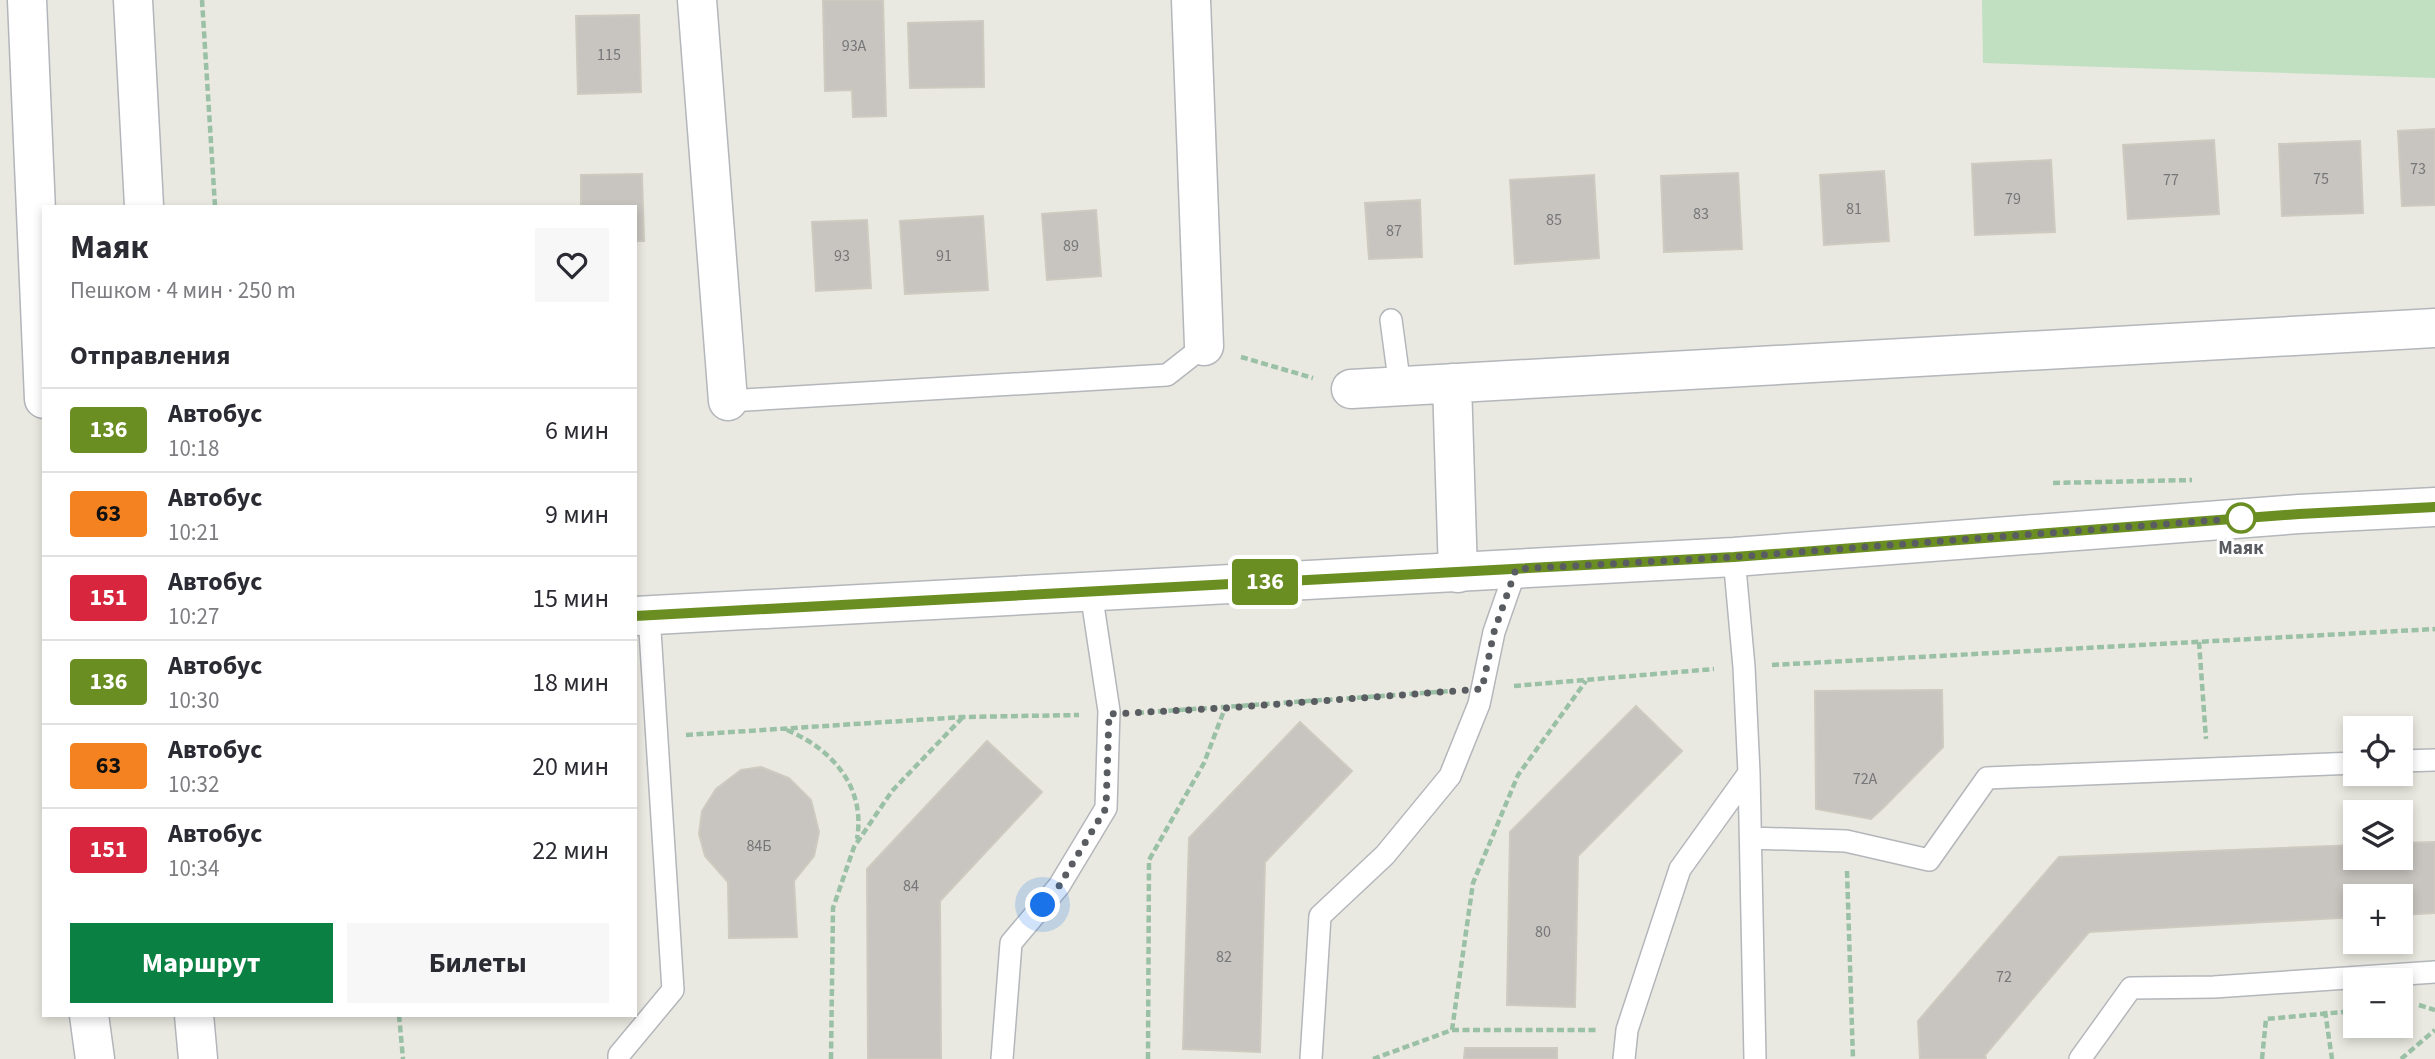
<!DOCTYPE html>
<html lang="ru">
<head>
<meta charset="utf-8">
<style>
  body { margin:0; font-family:"Source Sans 3",sans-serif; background:#f7f7f7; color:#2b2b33; height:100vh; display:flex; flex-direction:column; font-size:26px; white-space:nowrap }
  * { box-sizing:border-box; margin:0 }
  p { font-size:23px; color:#7c7c81 }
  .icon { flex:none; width:38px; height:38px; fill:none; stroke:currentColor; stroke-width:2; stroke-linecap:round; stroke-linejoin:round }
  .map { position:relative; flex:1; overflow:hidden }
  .details { position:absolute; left:42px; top:205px; width:595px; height:812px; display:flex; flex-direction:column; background:#fff; border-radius:0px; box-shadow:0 4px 10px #0003 }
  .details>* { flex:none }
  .badge { padding:0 14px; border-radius:5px; font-size:24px; line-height:46px }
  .tools { position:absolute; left:2343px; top:716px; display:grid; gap:14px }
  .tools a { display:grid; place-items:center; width:70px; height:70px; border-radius:0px; background:#fff; box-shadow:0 4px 10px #0003; font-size:35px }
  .you { position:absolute; width:35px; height:35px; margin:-18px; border:5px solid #fff; border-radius:50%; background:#1a73e8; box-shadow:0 0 0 10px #1a73e833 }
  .map>.badge { position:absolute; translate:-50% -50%; box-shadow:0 0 0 4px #fff }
  h2 { padding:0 28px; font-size:26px; line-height:63px }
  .round { display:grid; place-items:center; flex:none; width:74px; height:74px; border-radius:0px; background:#f7f7f7 }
  .head { display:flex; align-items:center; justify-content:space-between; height:119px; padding:0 28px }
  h1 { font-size:33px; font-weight:700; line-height:52px }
  .primary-button { display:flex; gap:14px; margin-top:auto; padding:14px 28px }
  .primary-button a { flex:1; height:80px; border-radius:0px; background:#0b8043; color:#fff; font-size:28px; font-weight:700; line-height:80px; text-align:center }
  .primary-button a+a { background:#f7f7f7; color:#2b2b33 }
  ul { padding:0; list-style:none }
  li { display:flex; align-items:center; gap:21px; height:84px; padding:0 28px; border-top:2px solid #e1e1e2 }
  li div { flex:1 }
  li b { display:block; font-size:26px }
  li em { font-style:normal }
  li .badge { min-width:77px; font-weight:700; text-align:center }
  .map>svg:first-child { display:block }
</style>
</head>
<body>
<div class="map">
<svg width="2435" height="1059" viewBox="0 0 2435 1059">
  <rect width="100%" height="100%" fill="#eae9e1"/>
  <path fill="#c0e0c1" d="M1982 0H2435V78L1983 63Z"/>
  <path fill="#c8c5c0" stroke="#cecac0" stroke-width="2" d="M823 0H883L886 116 853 117 852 90 825 91Z
    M639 15 641 92 578 94 576 16Z
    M983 21 984 87 910 88 908 23Z
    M2435 129V205L2402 206 2398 131Z
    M2214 140 2219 214 2128 219 2123 145Z
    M2360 141 2363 213 2282 216 2279 144Z
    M2051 160 2055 232 1975 235 1972 164Z
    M1884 171 1889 241 1824 245 1820 175Z
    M1738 173 1742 249 1664 252 1661 176Z
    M642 174 644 241H635V206H581V175Z
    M1594 175 1599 258 1515 264 1510 180Z
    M1420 200 1422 257 1369 259 1365 203Z
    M1096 210 1101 276 1047 280 1042 214Z
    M983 216 988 290 905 294 900 221Z
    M867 220 871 288 816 291 812 222Z
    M1942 690 1943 747 1883 808 1871 819 1816 809 1815 691Z
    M1636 706 1682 751 1578 856 1575 1007 1507 1005 1510 832Z
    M1300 722 1352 771 1265 862 1260 1052 1183 1049 1189 838Z
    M987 741 1042 792 940 901 941 1059H868L867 869Z
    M761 767 789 778 811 800 819 832 814 856 794 881 797 937 729 938 728 882 705 856 699 834 702 811 716 789 741 770Z
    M2435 842V913L2401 915V896H2356V917L2089 932 1985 1055 1986 1059H1920L1918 1021 2059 857 2356 845V858H2401V843Z
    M1465 1048H1557V1059H1464Z"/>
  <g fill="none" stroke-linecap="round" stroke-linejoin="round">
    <g stroke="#b3b6ba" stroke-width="24">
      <path id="service" d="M1391 320 1400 387
        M728 401 1167 375 1204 346
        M1734 557 1744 667 1749 773 1755 1059
        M2401 761 2435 760
        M1751 838 1846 841 1929 860 1987 778 2356 763
        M619 1059V1055L673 990 649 615
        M1002 1059 1011 943 1059 886 1106 808 1109 711 1091 592
        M1311 1059 1320 916 1385 855 1450 776 1479 704 1494 632 1516 569
        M1624 1059 1627 1030 1680 869 1749 773
        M2080 1059 2131 988 2214 987 2435 972"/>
    </g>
    <g stroke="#b3b6ba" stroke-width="41">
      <path id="minor" d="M697 0 728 401
        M1191 0 1204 346
        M1452 383 1458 573
        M1351 389 2435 328"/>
    </g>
    <g stroke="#b3b6ba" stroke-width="41">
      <path id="tertiary" d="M635 616 1734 557 2299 514 2435 507"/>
    </g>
    <g stroke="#b2b5ba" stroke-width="41">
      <path id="secondary" d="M27 0 44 399
        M133 0 144 206
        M89 1015 95 1059
        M194 1015 198 1059"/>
    </g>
    <path stroke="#9ac0a6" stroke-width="4.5" stroke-dasharray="7 3.5" stroke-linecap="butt" d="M202 0 215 206
      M1241 357 1313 378
      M2053 483 2192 480
      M2199 642 2206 739
      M1772 665 2435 629
      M1514 686 1714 669
      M1137 713 1453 691
      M787 730C832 749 866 787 857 839
      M686 735 963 717 1079 715
      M1847 871 1853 1059
      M2419 1005 2435 1010
      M2325 1011 2332 1059
      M399 1015 403 1059
      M1452 1030H1598
      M831 1059 833 908 854 847 892 791 962 718
      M1148 1059 1149 860 1204 763 1225 708
      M1373 1059 1452 1030 1473 883 1518 775 1586 681
      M2262 1059 2266 1019 2354 1011
      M2401 1059 2435 1030"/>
    <use href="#service" stroke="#fff" stroke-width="21"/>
    <use href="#minor" stroke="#fff" stroke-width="38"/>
    <use href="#tertiary" stroke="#fff" stroke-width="38"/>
    <use href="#secondary" stroke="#fff" stroke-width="38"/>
  </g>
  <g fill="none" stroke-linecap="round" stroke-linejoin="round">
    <g stroke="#fff" stroke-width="16">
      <path id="line" d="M635 616 1734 557 2299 514 2435 507"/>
    </g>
    <use href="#line" stroke="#6b8e23" stroke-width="10"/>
    <path stroke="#595c60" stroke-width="7" stroke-dasharray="0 12.6" d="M1043 905 1059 886 1106 808 1109 714 1225 708 1482 689 1494 632 1516 569 1734 557 2245 518H2241"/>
  </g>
  <circle fill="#fff" stroke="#6b8e23" stroke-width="3.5" cx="2241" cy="518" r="14"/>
  <g text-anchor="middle" stroke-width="6" stroke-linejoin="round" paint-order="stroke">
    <g font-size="16" fill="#757678">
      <text x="854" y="51">93А</text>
      <text x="609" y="60">115</text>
      <text x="2418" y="174">73</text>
      <text x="2321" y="184">75</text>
      <text x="2171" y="185">77</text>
      <text x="2013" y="204">79</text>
      <text x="1854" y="214">81</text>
      <text x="1701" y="219">83</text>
      <text x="1554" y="225">85</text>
      <text x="1394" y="236">87</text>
      <text x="1071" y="251">89</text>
      <text x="842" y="261">93</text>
      <text x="944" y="261">91</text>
      <text x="1865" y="784">72А</text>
      <text x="759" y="851">84Б</text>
      <text x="911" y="891">84</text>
      <text x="1543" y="937">80</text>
      <text x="1224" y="962">82</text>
      <text x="2004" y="982">72</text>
    </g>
    <g font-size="19" font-weight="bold" fill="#595c60" stroke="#fff">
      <text x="2241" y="554">Маяк</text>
    </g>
  </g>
</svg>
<div class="tools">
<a><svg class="icon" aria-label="locate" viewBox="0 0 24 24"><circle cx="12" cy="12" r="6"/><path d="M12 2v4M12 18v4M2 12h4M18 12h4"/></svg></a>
<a><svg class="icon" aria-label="layers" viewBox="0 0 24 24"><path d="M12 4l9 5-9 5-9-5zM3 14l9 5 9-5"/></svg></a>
<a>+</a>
<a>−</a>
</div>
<div class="you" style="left:1043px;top:905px"></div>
<b class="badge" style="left:1265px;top:582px;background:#6b8e23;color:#fff">136</b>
<section class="details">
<div class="head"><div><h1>Маяк</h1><p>Пешком · 4 мин · 250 m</p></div><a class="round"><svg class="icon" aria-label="heart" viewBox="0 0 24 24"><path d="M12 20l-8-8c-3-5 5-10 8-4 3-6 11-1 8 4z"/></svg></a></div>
<h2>Отправления</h2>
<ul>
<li><span class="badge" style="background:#6b8e23;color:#fff">136</span><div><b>Автобус</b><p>10:18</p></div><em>6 мин</em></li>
<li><span class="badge" style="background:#f58220;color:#111">63</span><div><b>Автобус</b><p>10:21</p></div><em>9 мин</em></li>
<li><span class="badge" style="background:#d7263d;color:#fff">151</span><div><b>Автобус</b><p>10:27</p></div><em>15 мин</em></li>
<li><span class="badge" style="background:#6b8e23;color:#fff">136</span><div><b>Автобус</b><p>10:30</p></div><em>18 мин</em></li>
<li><span class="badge" style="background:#f58220;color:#111">63</span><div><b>Автобус</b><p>10:32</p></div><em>20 мин</em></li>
<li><span class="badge" style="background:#d7263d;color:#fff">151</span><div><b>Автобус</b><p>10:34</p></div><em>22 мин</em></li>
</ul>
<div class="primary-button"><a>Маршрут</a><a>Билеты</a></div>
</section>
</div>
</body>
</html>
